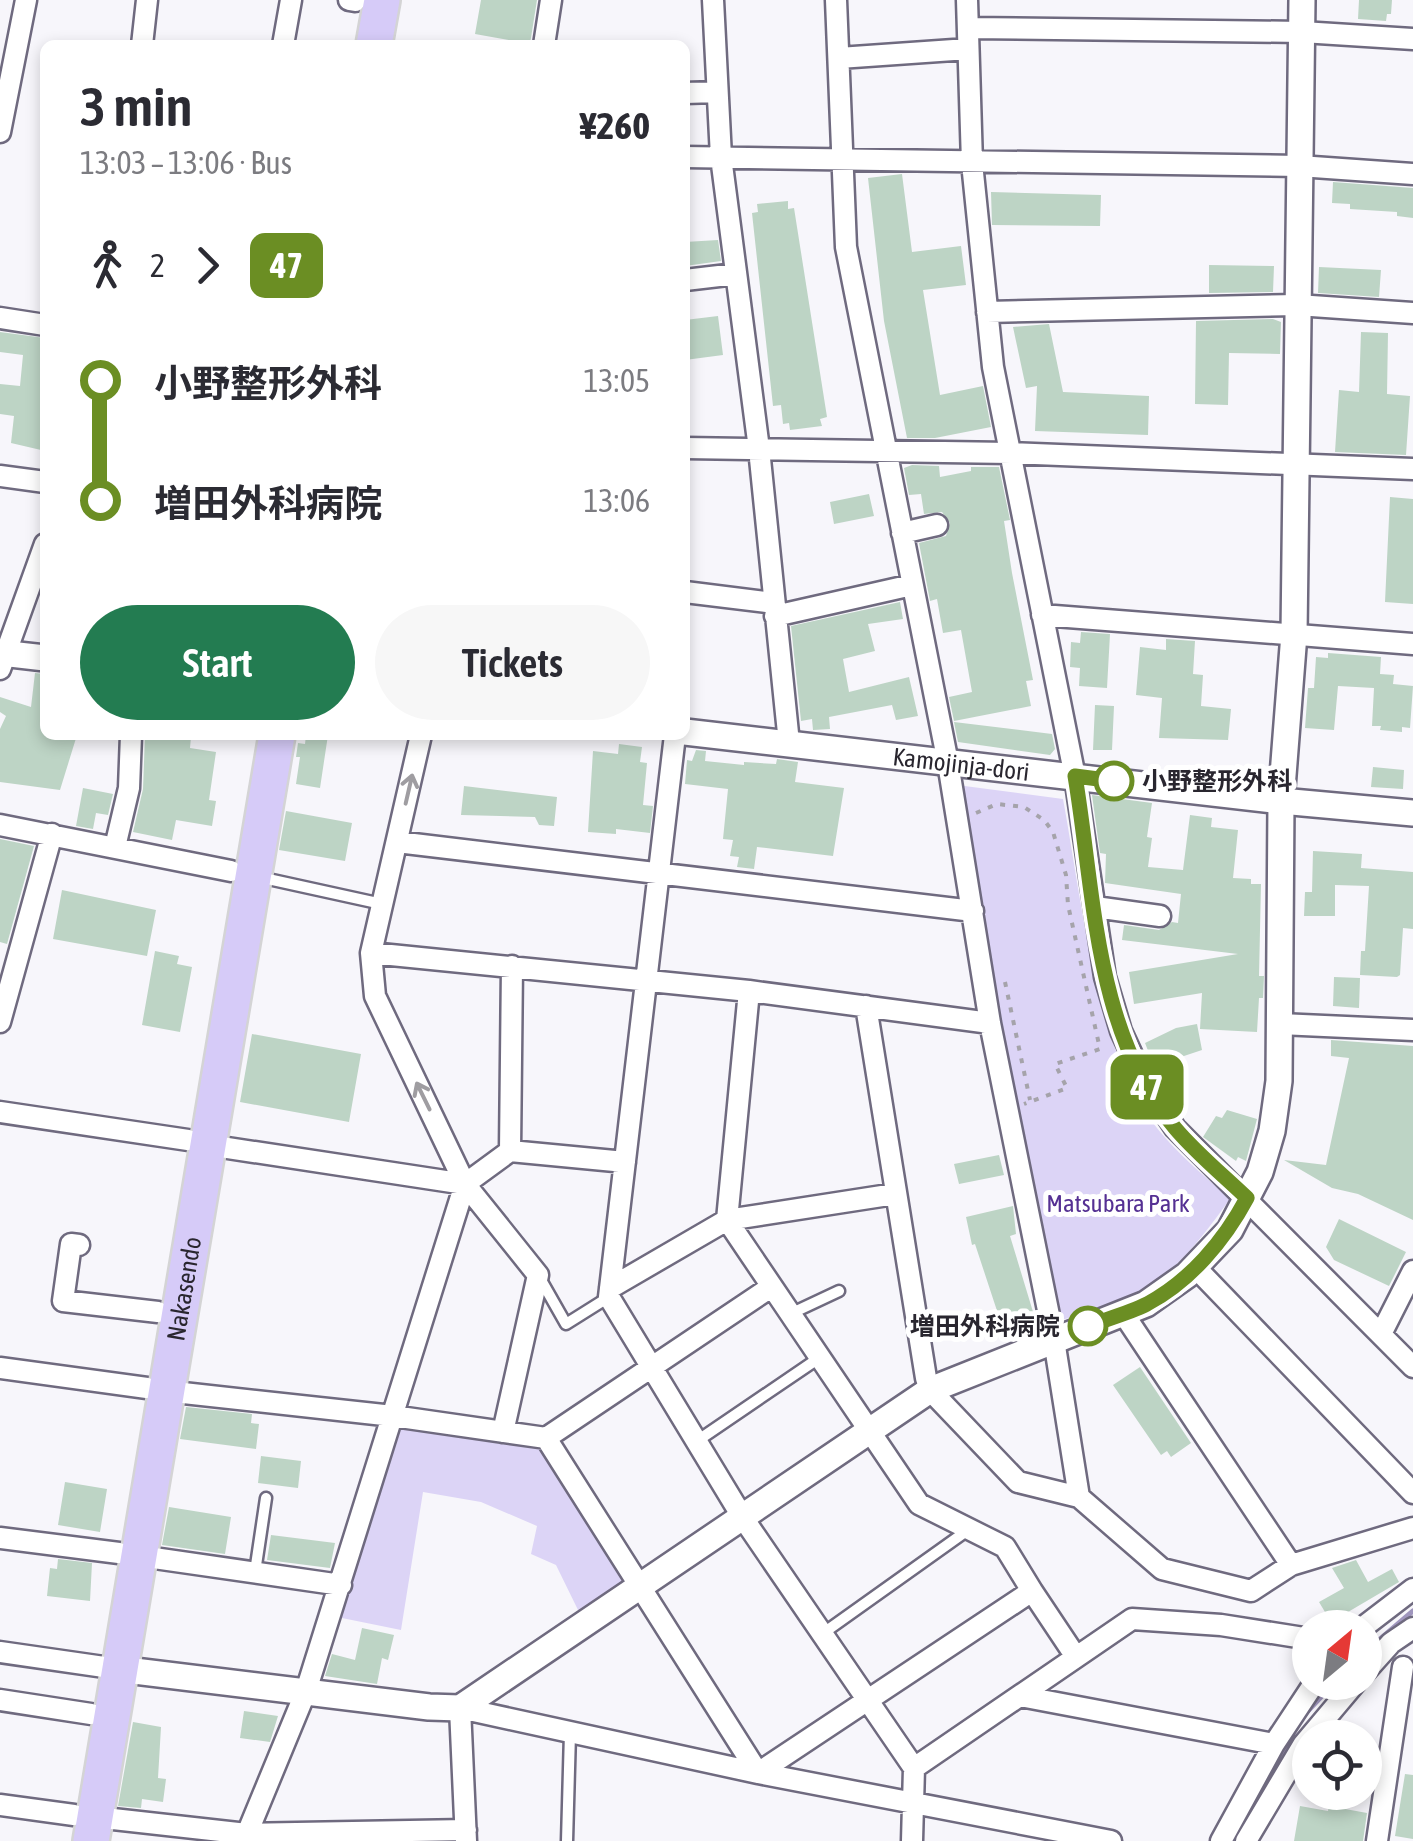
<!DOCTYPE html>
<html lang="en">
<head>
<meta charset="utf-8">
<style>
  body { margin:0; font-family:"Asap Condensed","Noto Sans JP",sans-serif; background:#f7f7f7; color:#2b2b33; height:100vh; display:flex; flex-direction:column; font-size:38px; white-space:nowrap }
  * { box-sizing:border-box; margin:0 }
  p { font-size:32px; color:#7c7c81 }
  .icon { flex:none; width:55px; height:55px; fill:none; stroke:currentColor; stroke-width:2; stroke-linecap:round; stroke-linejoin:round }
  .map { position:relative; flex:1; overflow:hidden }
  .details { position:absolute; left:40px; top:40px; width:650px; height:700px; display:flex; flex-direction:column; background:#fff; border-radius:15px; box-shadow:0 5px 15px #0003 }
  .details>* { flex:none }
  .badge { padding:0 20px; border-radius:15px; font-size:35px; line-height:65px }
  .needle { width:65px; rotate:29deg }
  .buttons { position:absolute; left:1292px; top:1610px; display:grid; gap:20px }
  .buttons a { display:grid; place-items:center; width:90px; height:90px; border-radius:50%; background:#fff; box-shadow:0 5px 15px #0003; font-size:50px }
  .map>.badge { position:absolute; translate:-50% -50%; box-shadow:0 0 0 5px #fff }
  .legs { display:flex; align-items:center; gap:15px; height:110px; padding:0 40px; font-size:32px }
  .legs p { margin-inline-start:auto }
  .summary { display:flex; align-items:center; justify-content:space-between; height:170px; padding:0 40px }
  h1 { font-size:55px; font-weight:600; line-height:75px }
  .action { display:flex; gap:20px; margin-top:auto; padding:20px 40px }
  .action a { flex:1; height:115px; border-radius:60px; background:#237c51; color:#fff; font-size:40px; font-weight:600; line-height:115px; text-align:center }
  .action a+a { background:#f7f7f7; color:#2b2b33 }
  ul { padding:0 40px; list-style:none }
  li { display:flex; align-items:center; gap:35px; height:120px; font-size:38px }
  li i { display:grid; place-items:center; width:15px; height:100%; margin:0 12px; background:currentColor }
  li i::after { content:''; width:25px; height:25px; margin:-12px; border:8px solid; border-radius:50%; background:#fff }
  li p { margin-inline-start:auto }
  li:first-child i { background:linear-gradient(#0000 50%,currentColor 0) }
  li:last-child i { background:linear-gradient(currentColor 50%,#0000 0) }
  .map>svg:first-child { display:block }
</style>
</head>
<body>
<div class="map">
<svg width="1413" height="1841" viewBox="0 0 1413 1841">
  <rect width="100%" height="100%" fill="#f7f6fb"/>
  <path fill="#dcd4f6" d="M957 785 1063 799C1080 890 1094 1026 1140 1104 1162 1141 1199 1171 1230 1199 1204 1235 1175 1274 1135 1296 1113 1308 1083 1313 1059 1321Z
    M405 1427 540 1443 631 1579 579 1612 556 1565 531 1554 537 1526 481 1502 423 1492 401 1630 337 1617 397 1431Z"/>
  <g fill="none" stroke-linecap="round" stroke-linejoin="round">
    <path stroke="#9f95bd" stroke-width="5" d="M1365 1652 1413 1611
      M1306 1713 1335 1682
      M1236 1834 1297 1726"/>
  </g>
  <path fill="#bdd4c5" d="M481 0H537L530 44 475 34Z
    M1359 0H1392L1391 14H1387L1386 21 1358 19Z
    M902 174 912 252 961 246 966 285 923 290 940 395 983 386 991 427 935 438H907L884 321 868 178Z
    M1333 182 1413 188V218L1397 216V212L1350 209V204L1332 203Z
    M991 192 1101 195 1100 226 992 225Z
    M788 201V209L794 208 827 417 820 419 822 426 790 430 789 423 783 424 781 405 773 406 752 213 758 212 757 204Z
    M718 240 721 261 685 266V242Z
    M1209 265 1274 266 1273 292 1209 293Z
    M1319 267 1381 270 1379 297 1318 293Z
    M718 316 723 355 685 360V320Z
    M1273 319 1281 322 1280 354 1229 353 1228 405 1195 404 1196 321Z
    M1049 324 1063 392 1149 396 1148 435 1035 431 1037 386 1026 388 1013 327Z
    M0 332 45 338V403L41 450 11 443 14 416 0 414V384L20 386 23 355 0 352Z
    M1361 332 1388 333 1387 394 1410 396 1406 455 1335 452 1339 390 1359 392Z
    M912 465 939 466 940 477 971 471V467H999L1010 520 1004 521 1012 573 1033 680 1026 681 1031 706 954 721 949 697 972 692 961 630 943 633 937 599 930 601 919 543 946 536 950 523 942 512 924 514 921 494 909 495 904 468Z
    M869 494 874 516 834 524 830 502Z
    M1390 497 1413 499V604L1385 602Z
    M900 602 903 619 868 624 875 651 843 659 849 692 909 677 918 716 896 720 892 705 829 717 830 729 813 730 812 719 801 721 791 626Z
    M1081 632 1110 634 1107 688 1079 686 1080 668 1070 667 1071 642 1080 643Z
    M1166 639 1195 641 1193 674 1203 675 1201 706 1231 709 1228 740 1159 738 1162 698 1136 695 1140 647 1166 650Z
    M1328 653 1381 657 1380 674 1394 675 1393 684 1413 686 1410 728 1402 727V732L1380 730 1381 726H1372L1374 688 1338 686 1334 730 1305 728 1308 688H1314L1316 657 1328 658Z
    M35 673 45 674V735H77L60 790 0 782V729L6 716 0 712V697L31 707Z
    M1095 705 1114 706 1112 750H1093Z
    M954 722 1052 734 1055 749 1050 755 958 742Z
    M145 735 191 737 190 748 216 752 209 800 216 801 212 826 176 820 172 840 133 832 143 789Z
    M306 735H328L320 788 296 784 300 757H296L298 743 305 744Z
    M619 744 642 747 640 762 647 763 643 805 653 806 650 833 616 829V834L588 832 593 751 618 754Z
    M696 750 706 751 705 761 744 765V762L776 764 777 759 798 762 795 782 844 788 833 856 757 847 754 869 737 867 739 857 730 856 733 840 723 839 728 789 685 784 687 760 692 761Z
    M1373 767 1404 770 1403 789 1371 787Z
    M464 786 557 797 554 826 539 825 535 817 461 815Z
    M83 788 113 794 108 815 96 813 93 829 76 826Z
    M1092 795 1152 803 1147 837 1152 838 1148 867 1183 870 1190 815 1212 818 1211 827 1238 830 1233 878 1251 879V884H1261L1259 976H1264L1263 998H1259L1257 1032 1200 1029 1202 993 1134 1004 1129 972 1238 954 1122 940 1124 925 1159 930 1172 922 1178 923 1181 894 1105 883 1106 854 1100 853Z
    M286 811 352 823 345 861 279 850Z
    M0 839 34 846 7 944 0 942Z
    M1313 851 1362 854 1361 868 1413 872V929L1403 928 1400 975 1397 977 1360 975 1361 951H1365L1369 886 1335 885V916H1304L1305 892H1312Z
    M62 890 156 910 147 956 53 939Z
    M155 951 179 956 177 964 192 967 180 1032 142 1025Z
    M1334 977 1360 978 1359 1008 1333 1006Z
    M1197 1024 1202 1050 1154 1066 1145 1043 1176 1028Z
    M252 1034 361 1054 349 1122 240 1102Z
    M1331 1040 1413 1046V1220L1358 1194 1332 1188 1284 1160 1326 1165 1349 1058 1331 1056Z
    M1227 1110 1257 1119 1246 1161 1238 1157 1236 1161 1203 1137 1216 1116 1222 1118Z
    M999 1155 1004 1175 959 1184 954 1164Z
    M1013 1206 1016 1234 1010 1236 1037 1325 1004 1332 975 1244 972 1245 966 1217Z
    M1339 1219 1406 1252 1389 1286 1334 1260 1326 1247Z
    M1140 1367 1191 1443 1171 1457 1167 1451 1161 1455 1113 1385Z
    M186 1407 252 1414 251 1423 259 1424 256 1449 180 1439Z
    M261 1456 301 1461 298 1488 258 1483Z
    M65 1482 107 1489 100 1532 58 1525Z
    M169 1507 231 1517 225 1554 162 1545Z
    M271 1535 335 1543 330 1568 267 1560Z
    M58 1559 92 1563 90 1601 47 1596 50 1568 57 1569Z
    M1356 1560 1368 1582 1392 1569 1399 1582 1331 1622 1319 1602 1344 1588 1332 1568Z
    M362 1628 394 1635 388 1660 382 1658 377 1684 325 1676 332 1654 355 1660Z
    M244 1711 278 1716 270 1742 240 1738Z
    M133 1722 161 1727 158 1778 166 1779 163 1802 142 1799 141 1808 118 1806Z
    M1405 1774 1413 1775V1839L1395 1836Z
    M1300 1806 1328 1811 1329 1806 1367 1813 1363 1841H1294Z"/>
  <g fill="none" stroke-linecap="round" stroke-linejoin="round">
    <g stroke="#6f6a7f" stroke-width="15">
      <path id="service" d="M259 877 382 904
        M541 1280 566 1324 609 1297
        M790 1314 839 1291
        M697 1441 819 1358
        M255 1572 266 1498
        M822 1634 968 1530
        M567 1841 570 1733"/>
    </g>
    <g stroke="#6f6a7f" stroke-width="25">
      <path id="minor" d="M349 0 355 1
        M713 0 721 157 759 449 789 743
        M836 0 846 247 948 763 990 1023 1054 1340 1079 1497
        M967 0 972 163 993 367 1075 777 1105 977 1121 1031 1145 1083 1175 1128 1413 1367
        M968 28 1302 32 1413 39
        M142 45 147 0
        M283 45 291 0
        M544 45 551 0
        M839 58 968 49
        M685 93 717 92
        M0 132 26 0
        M685 157 1299 166 1413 174
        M685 280 736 274
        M987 312 1297 305 1413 313
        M0 318 45 325
        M685 448 1010 453 1413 469
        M0 476 45 482
        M902 533 937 525
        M685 592 774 603
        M1042 615 1413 644
        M775 616 912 585
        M0 669 45 544
        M421 735 371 953 375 996 465 1184 538 1275 503 1432
        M675 735 609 1297 743 1518 914 1768 912 1841
        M0 825 231 871
        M397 842 973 911
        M115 847 129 788 131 735
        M1095 907 1160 916
        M371 953 749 991 990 1023
        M749 991 727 1220 919 1504 1005 1547 1032 1591
        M866 1006 926 1378 930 1390 1018 1482 1079 1497 1162 1569 1251 1591 1291 1565 1413 1528
        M0 1022 52 834
        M1280 1024 1413 1030
        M0 1112 188 1140
        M208 1145 465 1184
        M510 1151 512 966
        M79 1245 71 1244 63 1301 158 1312
        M1195 1267 1413 1493
        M610 1288 727 1220 895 1194
        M1123 1313 1291 1565
        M1381 1334 1413 1271
        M0 1368 147 1388
        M165 1391 393 1416 546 1438 771 1287
        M546 1438 758 1773 1032 1591 1076 1657
        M0 1538 119 1553
        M140 1556 341 1585
        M1362 1628 1413 1589
        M0 1652 118 1669
        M1365 1672 1391 1643 1413 1628
        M1020 1696 1274 1744
        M0 1700 91 1714
        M914 1768 1132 1619 1221 1625 1310 1639
        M0 1805 74 1815
        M95 1817 247 1834 466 1830
        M244 1841 306 1691 465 1184 510 1151 625 1162
        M466 1841 460 1708 758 1773 1111 1841
        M1221 1841 1274 1744 1315 1682
        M1246 1841 1303 1745 1356 1682
        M1377 1841 1403 1667"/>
    </g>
    <g stroke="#6f6a7f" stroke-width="30">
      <g id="tertiary">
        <path d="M0 653 45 658"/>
        <path id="s1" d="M685 732 1281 801 1413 813"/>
        <path d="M118 1669 429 1707 460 1708 930 1390 1146 1304 1187 1275 1230 1230 1260 1172 1272 1131 1279 1081 1281 801 1294 634 1302 0"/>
      </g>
    </g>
    <g stroke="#d4d4d5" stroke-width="40">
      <g id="trunk">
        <path d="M374 45 382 0"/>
        <path id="s2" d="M91 1841 277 735"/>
      </g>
    </g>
    <path stroke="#a5a3aa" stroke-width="4" stroke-dasharray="5 8" stroke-linecap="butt" d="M976 813 997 804 1024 807 1044 820 1053 832 1066 875 1068 905 1100 1049 1055 1064 1067 1088 1024 1104
      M1005 982 1030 1100"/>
    <use href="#service" stroke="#fff" stroke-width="10"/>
    <use href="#minor" stroke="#fff" stroke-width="20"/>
    <use href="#tertiary" stroke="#fff" stroke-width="25"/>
    <use href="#trunk" stroke="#d6cbf8" stroke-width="35"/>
  </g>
  <defs><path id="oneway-shaft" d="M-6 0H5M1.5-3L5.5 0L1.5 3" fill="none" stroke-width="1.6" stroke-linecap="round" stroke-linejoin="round" transform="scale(2.5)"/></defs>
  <g stroke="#9f9da1">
    <use href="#oneway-shaft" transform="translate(409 789) rotate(-77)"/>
    <use href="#oneway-shaft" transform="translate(423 1096) rotate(-116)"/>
  </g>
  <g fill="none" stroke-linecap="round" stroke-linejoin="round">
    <g stroke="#fff" stroke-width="22">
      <path id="line-1" d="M1088 1326C1107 1319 1129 1313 1147 1304 1190 1281 1224 1241 1247 1198 1223 1175 1196 1153 1175 1128 1094 1031 1095 895 1075 776L1114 781"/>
    </g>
    <use href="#line-1" stroke="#6b8e23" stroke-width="15"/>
  </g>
  <g fill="#fff" stroke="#6b8e23" stroke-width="5">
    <circle cx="1114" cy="781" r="18"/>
    <circle cx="1088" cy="1326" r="18"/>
  </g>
  <g text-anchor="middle" stroke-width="10" stroke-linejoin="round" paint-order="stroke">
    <g font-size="25" fill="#29262f" stroke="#fff">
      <text dy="9" stroke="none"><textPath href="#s1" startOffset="278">Kamojinja-dori</textPath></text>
      <text dy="9" stroke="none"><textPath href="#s2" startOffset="560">Nakasendo</textPath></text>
    </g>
    <g font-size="25" font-weight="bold" fill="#29262f" stroke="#fff" text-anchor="start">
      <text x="1142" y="790">小野整形外科</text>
      <text x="1060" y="1335" text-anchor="end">増田外科病院</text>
    </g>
    <g font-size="25" fill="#553093" stroke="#fff">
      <text x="1118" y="1212">Matsubara Park</text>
    </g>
  </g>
</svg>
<div class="buttons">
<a><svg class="needle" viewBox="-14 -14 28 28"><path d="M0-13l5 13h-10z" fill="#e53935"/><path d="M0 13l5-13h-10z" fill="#7c7c81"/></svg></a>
<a><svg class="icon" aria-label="locate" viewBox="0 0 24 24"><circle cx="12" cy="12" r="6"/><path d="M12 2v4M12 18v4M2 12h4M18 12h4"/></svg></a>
</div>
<b class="badge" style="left:1147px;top:1087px;background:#6b8e23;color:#fff">47</b>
<section class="details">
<div class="summary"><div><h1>3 min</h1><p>13:03 – 13:06 · Bus</p></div><b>¥260</b></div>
<div class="legs"><svg class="icon" aria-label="walk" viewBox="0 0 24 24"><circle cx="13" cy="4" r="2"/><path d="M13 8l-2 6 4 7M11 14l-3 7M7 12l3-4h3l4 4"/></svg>2<svg class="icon" aria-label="forward" viewBox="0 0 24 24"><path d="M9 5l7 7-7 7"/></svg><b class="badge" style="background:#6b8e23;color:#fff">47</b></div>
<ul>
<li><i style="color:#6b8e23"></i><b>小野整形外科</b><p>13:05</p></li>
<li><i style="color:#6b8e23"></i><b>増田外科病院</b><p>13:06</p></li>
</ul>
<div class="action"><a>Start</a><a>Tickets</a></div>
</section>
</div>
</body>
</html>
